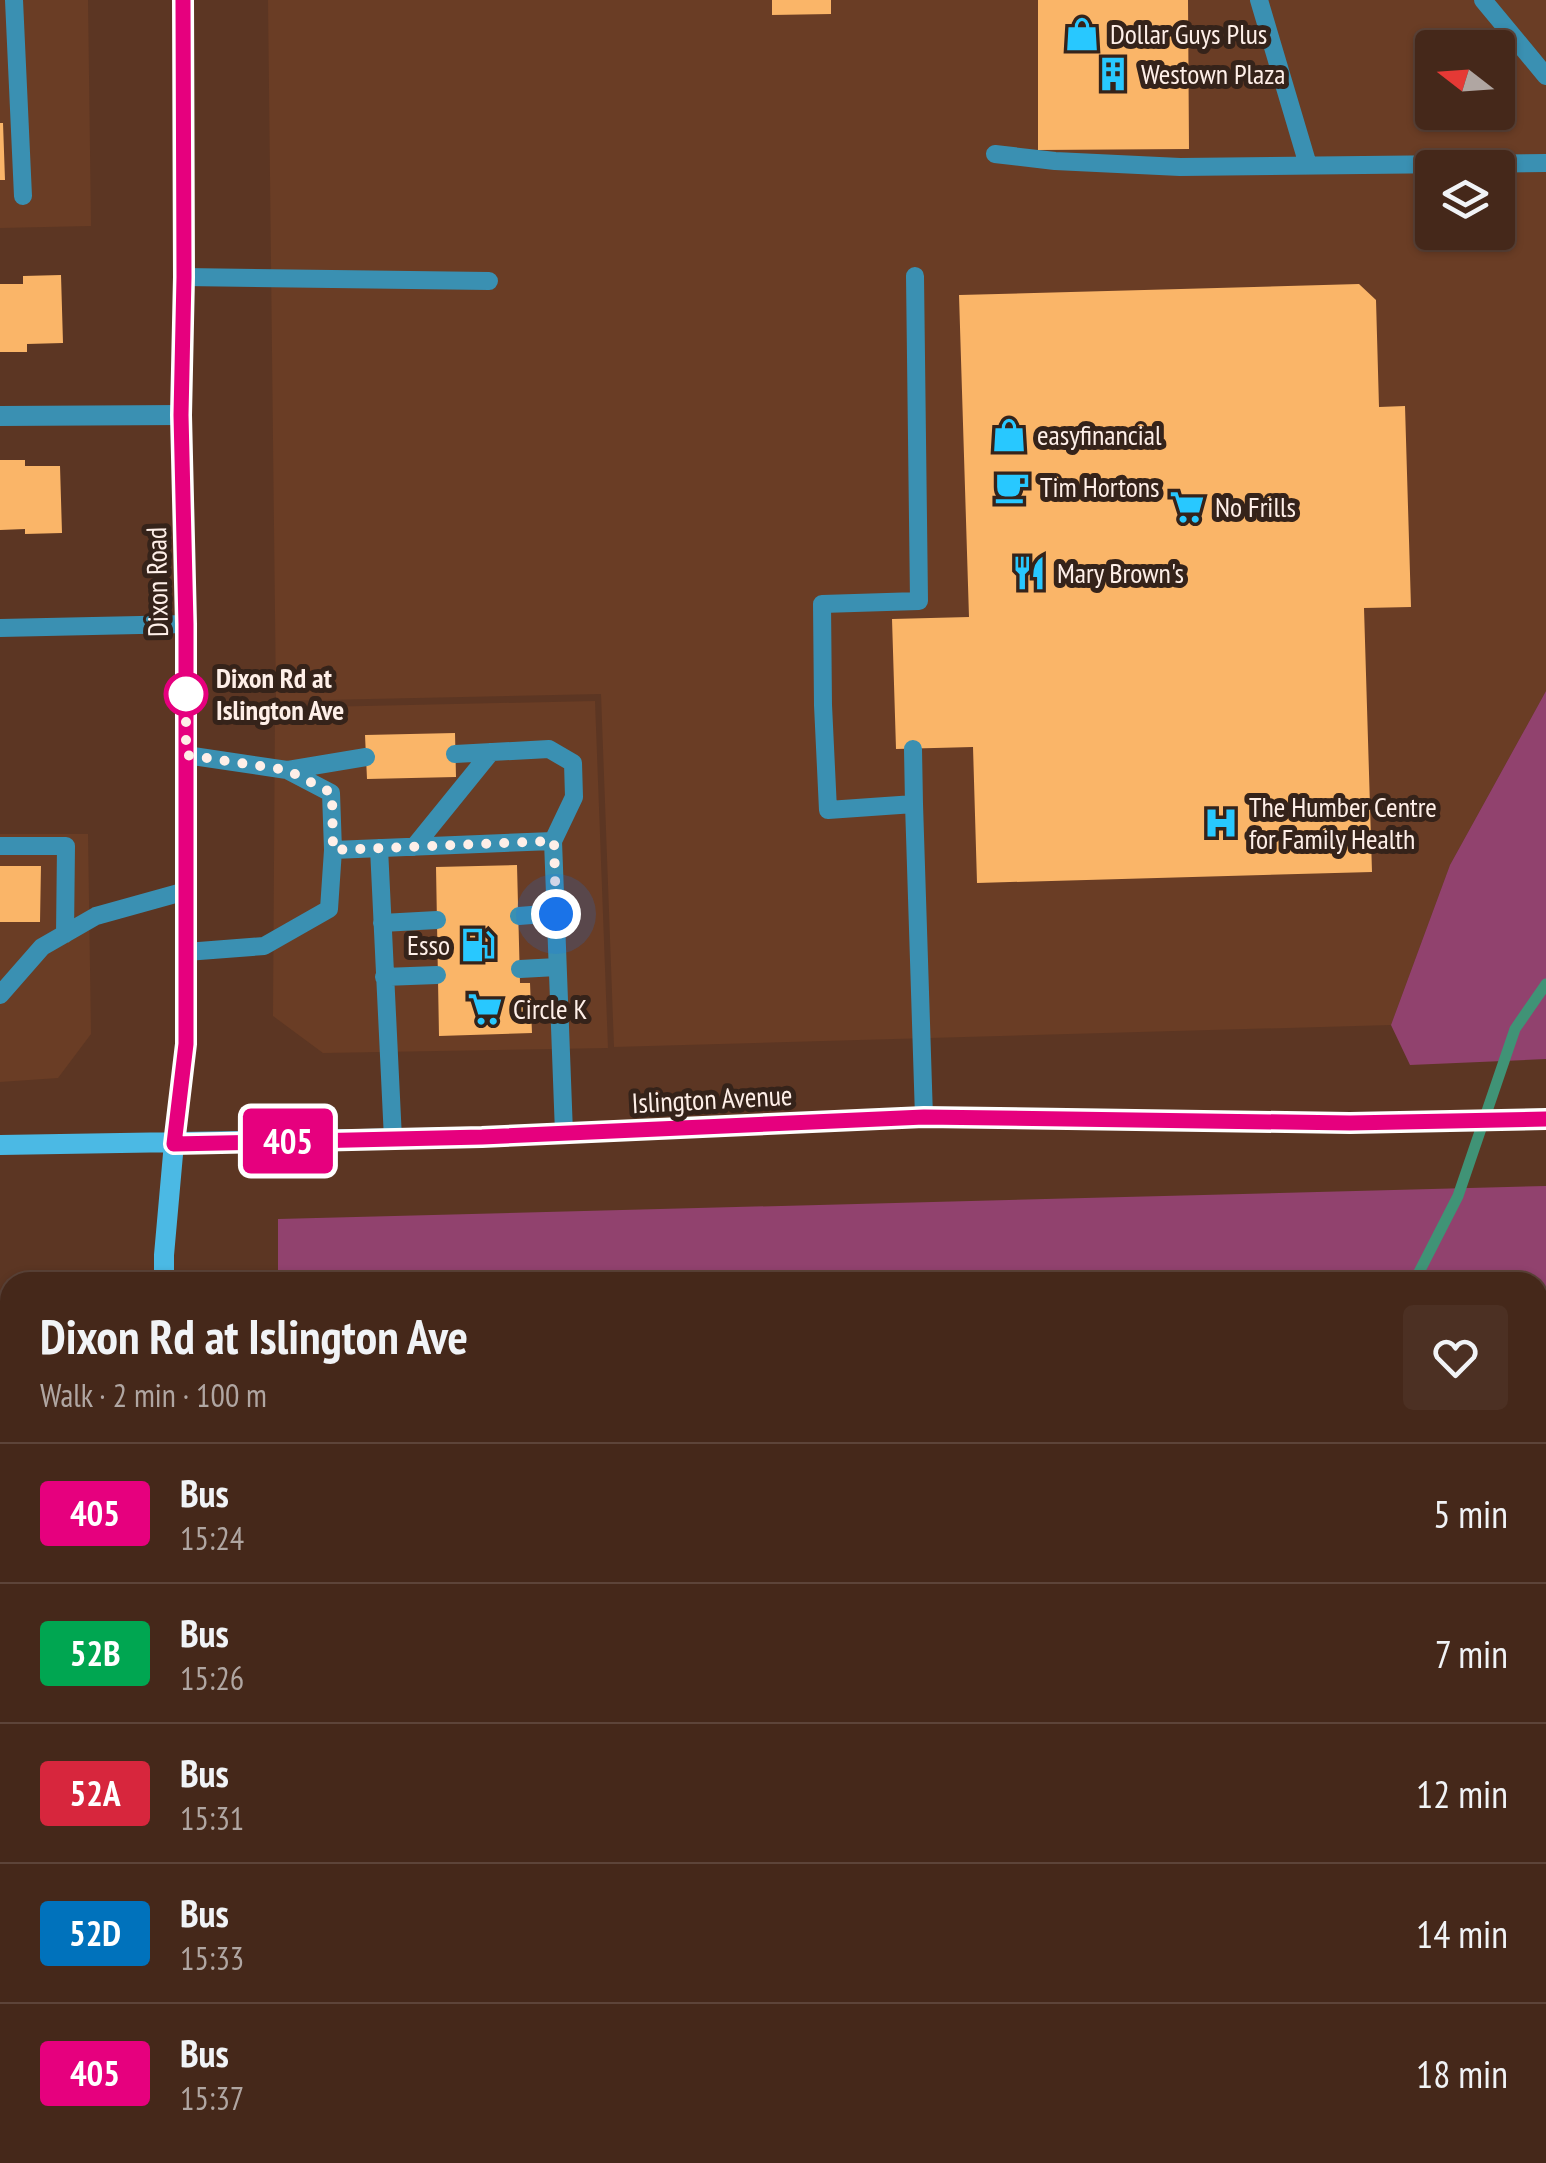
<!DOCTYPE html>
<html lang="en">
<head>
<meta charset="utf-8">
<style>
  body { margin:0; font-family:"PT Sans Narrow",sans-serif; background:#4c3023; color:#f1f3f6; height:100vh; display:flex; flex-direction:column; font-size:38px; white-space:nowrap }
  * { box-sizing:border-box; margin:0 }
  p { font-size:32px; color:#b0a6a2 }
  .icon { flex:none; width:55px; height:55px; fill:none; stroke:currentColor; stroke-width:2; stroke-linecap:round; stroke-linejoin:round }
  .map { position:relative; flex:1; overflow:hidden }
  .side { position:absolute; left:0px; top:1272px; width:1548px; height:892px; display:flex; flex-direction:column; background:#45281a; border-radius:30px 30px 0 0; box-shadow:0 2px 8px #0004,0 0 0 2px #5d4439 }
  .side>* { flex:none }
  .badge { padding:0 20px; border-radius:8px; font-size:35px; line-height:65px }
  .needle { width:65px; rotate:287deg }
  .controls { position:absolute; left:1415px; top:30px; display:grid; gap:20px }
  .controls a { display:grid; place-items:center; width:100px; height:100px; border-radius:10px; background:#45281a; box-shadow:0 2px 8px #0004,0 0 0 2px #5d4439; font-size:50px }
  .you { position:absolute; width:50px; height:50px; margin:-25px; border:8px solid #fff; border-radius:50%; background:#1a73e8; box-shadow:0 0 0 15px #1a73e833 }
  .map>.badge { position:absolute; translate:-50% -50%; box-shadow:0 0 0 5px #fff }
  .round { display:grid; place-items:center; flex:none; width:105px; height:105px; border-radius:10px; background:#4c3023 }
  .headline { display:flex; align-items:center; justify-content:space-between; height:170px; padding:0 40px }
  h1 { font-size:48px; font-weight:600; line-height:75px }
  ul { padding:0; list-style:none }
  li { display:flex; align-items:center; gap:30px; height:140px; padding:0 40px; border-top:2px solid #5d4439 }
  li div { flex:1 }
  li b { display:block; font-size:38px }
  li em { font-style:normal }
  li .badge { min-width:110px; font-weight:700; text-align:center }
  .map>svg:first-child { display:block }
</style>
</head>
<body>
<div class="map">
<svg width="1546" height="2163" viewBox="0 0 1546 2163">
  <rect width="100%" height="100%" fill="#5c3623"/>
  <path fill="#6a3d25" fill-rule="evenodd" d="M0 0H88L91 226 0 228Z
    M268 0H1546V691L1450 865 1391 1025 614 1047 601 694 276 701ZM1432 48H1498V112H1432ZM1432 168H1498V232H1432Z
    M595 701 608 1048 323 1053 273 1016 275 708Z
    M0 834H88L91 1034 58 1078 0 1082Z"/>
  <path fill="#91426e" d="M1546 691V1059L1410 1065 1391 1025 1450 865Z
    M1546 1186V1430L1538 1432V1282H278V1219Z"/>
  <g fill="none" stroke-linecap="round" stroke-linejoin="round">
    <path stroke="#409376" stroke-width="11" d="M1414 1282 1458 1196 1515 1029 1546 984"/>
  </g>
  <path fill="#fab568" d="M772 0H831V14L772 15Z
    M1038 0H1188L1189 149 1038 150Z
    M0 123H3L5 180H0Z
    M61 275 63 343 27 344V352H0V284H23V276Z
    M1359 284 1376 300 1379 407 1405 406 1411 607 1364 608 1372 872 977 883 973 747 896 749 892 619 969 617 959 295Z
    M0 460H25V466H60L62 533 25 534V529L0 530Z
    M455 733 456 777 367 779 365 735Z
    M517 865 520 983H530L532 1033 439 1036 436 867Z
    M0 866H41L40 922H0Z
    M480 2155H581L600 2163H477Z"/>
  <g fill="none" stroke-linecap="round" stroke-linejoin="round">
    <path stroke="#9c7f71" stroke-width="6" stroke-dasharray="2.5 8" stroke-linecap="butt" d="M822 2155 835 2163"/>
    <path stroke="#3a90b2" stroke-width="18" d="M14 0 23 196
      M1259 0 1308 165
      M1483 0 1546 76
      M995 154 1055 161 1180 167 1546 163
      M915 276 919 601 822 604 823 705 828 810 914 804 924 1117
      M184 277 489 281
      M0 628 186 624
      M913 749 914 804
      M455 754 549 749 573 763 574 797 553 841
      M186 755 287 770 331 793 333 850 329 909 264 946 186 952
      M288 770 366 757
      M0 846H66L65 934
      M414 847 491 752
      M379 848 393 1139
      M333 850 553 841 564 1133
      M519 916 556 913
      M382 923 437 920
      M520 969 557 967
      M384 977 437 975
      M0 995 42 947 96 916 186 891
      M1538 1582 1546 1543
      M1221 2155 1227 2163
      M396 2163 397 2155
      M1395 2163 1397 2155"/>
    <path stroke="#3a90b2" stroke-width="20" d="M0 416 181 415
      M1538 2121 1546 2074
      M1532 2163 1533 2155"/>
    <path stroke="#4bb9e4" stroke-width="20" d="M0 1145 482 1137 924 1117 1350 1123 1546 1119
      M164 1282V1255L174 1143 186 1044V624L181 415 184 277 183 0
      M180 2155V2163"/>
  </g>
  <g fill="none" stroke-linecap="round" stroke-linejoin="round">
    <g stroke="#fff" stroke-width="22">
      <path id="line" d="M183 0 184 277 181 415 186 624V1044L174 1144 482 1137 924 1117 1350 1123 1546 1119"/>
    </g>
    <use href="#line" stroke="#e6007e" stroke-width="15"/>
    <path stroke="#feefe8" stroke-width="10" stroke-dasharray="0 18" d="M186 694V690V755L287 770 332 793 333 850 554 841 556 914"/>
  </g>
  <defs>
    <g id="shop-bare" transform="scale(2.7)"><path d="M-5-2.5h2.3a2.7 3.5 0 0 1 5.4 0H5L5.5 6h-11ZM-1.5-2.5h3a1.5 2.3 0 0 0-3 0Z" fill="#28c8ff" stroke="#35231a" stroke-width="2.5" paint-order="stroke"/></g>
    <g id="building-bare" transform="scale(2.7)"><path d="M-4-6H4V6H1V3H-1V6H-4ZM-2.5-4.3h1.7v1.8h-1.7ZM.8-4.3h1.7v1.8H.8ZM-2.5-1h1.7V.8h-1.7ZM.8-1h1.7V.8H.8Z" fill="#28c8ff" stroke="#35231a" stroke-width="2.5" paint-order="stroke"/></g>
    <g id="cafe-bare" transform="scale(2.7)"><path d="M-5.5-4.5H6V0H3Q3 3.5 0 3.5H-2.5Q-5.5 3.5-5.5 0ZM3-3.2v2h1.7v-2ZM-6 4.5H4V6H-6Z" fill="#28c8ff" stroke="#35231a" stroke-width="2.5" paint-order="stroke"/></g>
    <g id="supermarket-bare" transform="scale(2.7)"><path d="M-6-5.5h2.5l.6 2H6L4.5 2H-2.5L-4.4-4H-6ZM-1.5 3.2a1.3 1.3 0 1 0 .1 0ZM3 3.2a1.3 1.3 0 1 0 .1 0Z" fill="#28c8ff" stroke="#35231a" stroke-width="2.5" paint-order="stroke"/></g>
    <g id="restaurant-bare" transform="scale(2.7)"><path d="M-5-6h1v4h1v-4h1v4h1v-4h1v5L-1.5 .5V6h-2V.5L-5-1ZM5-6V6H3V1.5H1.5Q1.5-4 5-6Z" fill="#28c8ff" stroke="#35231a" stroke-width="2.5" paint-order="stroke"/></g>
    <g id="hospital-bare" transform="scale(2.7)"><path d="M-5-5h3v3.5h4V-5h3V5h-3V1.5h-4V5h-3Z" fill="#28c8ff" stroke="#35231a" stroke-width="2.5" paint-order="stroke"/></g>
    <g id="fuel-bare" transform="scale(2.7)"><path d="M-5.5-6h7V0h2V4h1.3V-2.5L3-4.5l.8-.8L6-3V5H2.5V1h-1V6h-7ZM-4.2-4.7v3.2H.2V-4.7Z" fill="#28c8ff" stroke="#35231a" stroke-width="2.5" paint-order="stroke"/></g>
  </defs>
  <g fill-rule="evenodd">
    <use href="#shop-bare" x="1082" y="34"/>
    <use href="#building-bare" x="1113" y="74"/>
    <use href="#shop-bare" x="1009" y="435"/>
    <use href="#cafe-bare" x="1012" y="487"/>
    <use href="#supermarket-bare" x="1187" y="507"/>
    <use href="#restaurant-bare" x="1029" y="573"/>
    <use href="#hospital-bare" x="1221" y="823"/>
    <use href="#fuel-bare" x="478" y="945"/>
    <use href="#supermarket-bare" x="485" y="1009"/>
  </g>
  <circle fill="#fff" stroke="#e6007e" stroke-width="5" cx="186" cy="694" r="20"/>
  <g text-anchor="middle" stroke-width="10" stroke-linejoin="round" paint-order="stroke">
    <g font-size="28" fill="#feefe8" stroke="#35231a" text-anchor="start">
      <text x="1110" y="44">Dollar Guys Plus</text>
      <text x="1141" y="84">Westown Plaza</text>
      <text x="1037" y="445">easyfinancial</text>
      <text x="1040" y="497">Tim Hortons</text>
      <text x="1215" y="517">No Frills</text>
      <text x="1057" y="583">Mary Brown's</text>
      <text x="1249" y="817">The Humber Centre<tspan x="1249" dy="32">for Family Health</tspan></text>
      <text x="450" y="955" text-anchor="end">Esso</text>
      <text x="513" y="1019">Circle K</text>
    </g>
    <g font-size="28" fill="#feefe8" stroke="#35231a">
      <text transform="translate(157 582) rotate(-91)" y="10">Dixon Road</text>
      <text transform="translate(712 1099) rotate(-3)" y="10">Islington Avenue</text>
    </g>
    <g font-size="28" font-weight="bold" fill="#feefe8" stroke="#35231a" text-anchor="start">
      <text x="216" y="688">Dixon Rd at<tspan x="216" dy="32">Islington Ave</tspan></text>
    </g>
  </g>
</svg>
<div class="controls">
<a><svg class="needle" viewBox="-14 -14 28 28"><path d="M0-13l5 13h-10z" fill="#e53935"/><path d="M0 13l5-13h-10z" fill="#b0a6a2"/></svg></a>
<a><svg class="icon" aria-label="layers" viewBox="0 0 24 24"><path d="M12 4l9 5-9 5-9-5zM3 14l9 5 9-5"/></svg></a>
</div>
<div class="you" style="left:556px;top:914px"></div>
<b class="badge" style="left:288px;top:1141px;background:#e6007e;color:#fff">405</b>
<section class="side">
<div class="headline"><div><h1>Dixon Rd at Islington Ave</h1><p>Walk · 2 min · 100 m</p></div><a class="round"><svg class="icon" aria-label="heart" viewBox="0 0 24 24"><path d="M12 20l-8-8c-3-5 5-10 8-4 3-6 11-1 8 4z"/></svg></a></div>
<ul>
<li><span class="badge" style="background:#e6007e;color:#fff">405</span><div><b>Bus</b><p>15:24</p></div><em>5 min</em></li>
<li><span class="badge" style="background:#00a651;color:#fff">52B</span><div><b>Bus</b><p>15:26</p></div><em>7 min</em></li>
<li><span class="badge" style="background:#d7263d;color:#fff">52A</span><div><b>Bus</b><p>15:31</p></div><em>12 min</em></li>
<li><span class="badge" style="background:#0072bc;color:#fff">52D</span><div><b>Bus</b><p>15:33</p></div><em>14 min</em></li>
<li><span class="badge" style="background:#e6007e;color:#fff">405</span><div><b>Bus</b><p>15:37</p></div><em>18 min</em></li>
</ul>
</section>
</div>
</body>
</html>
